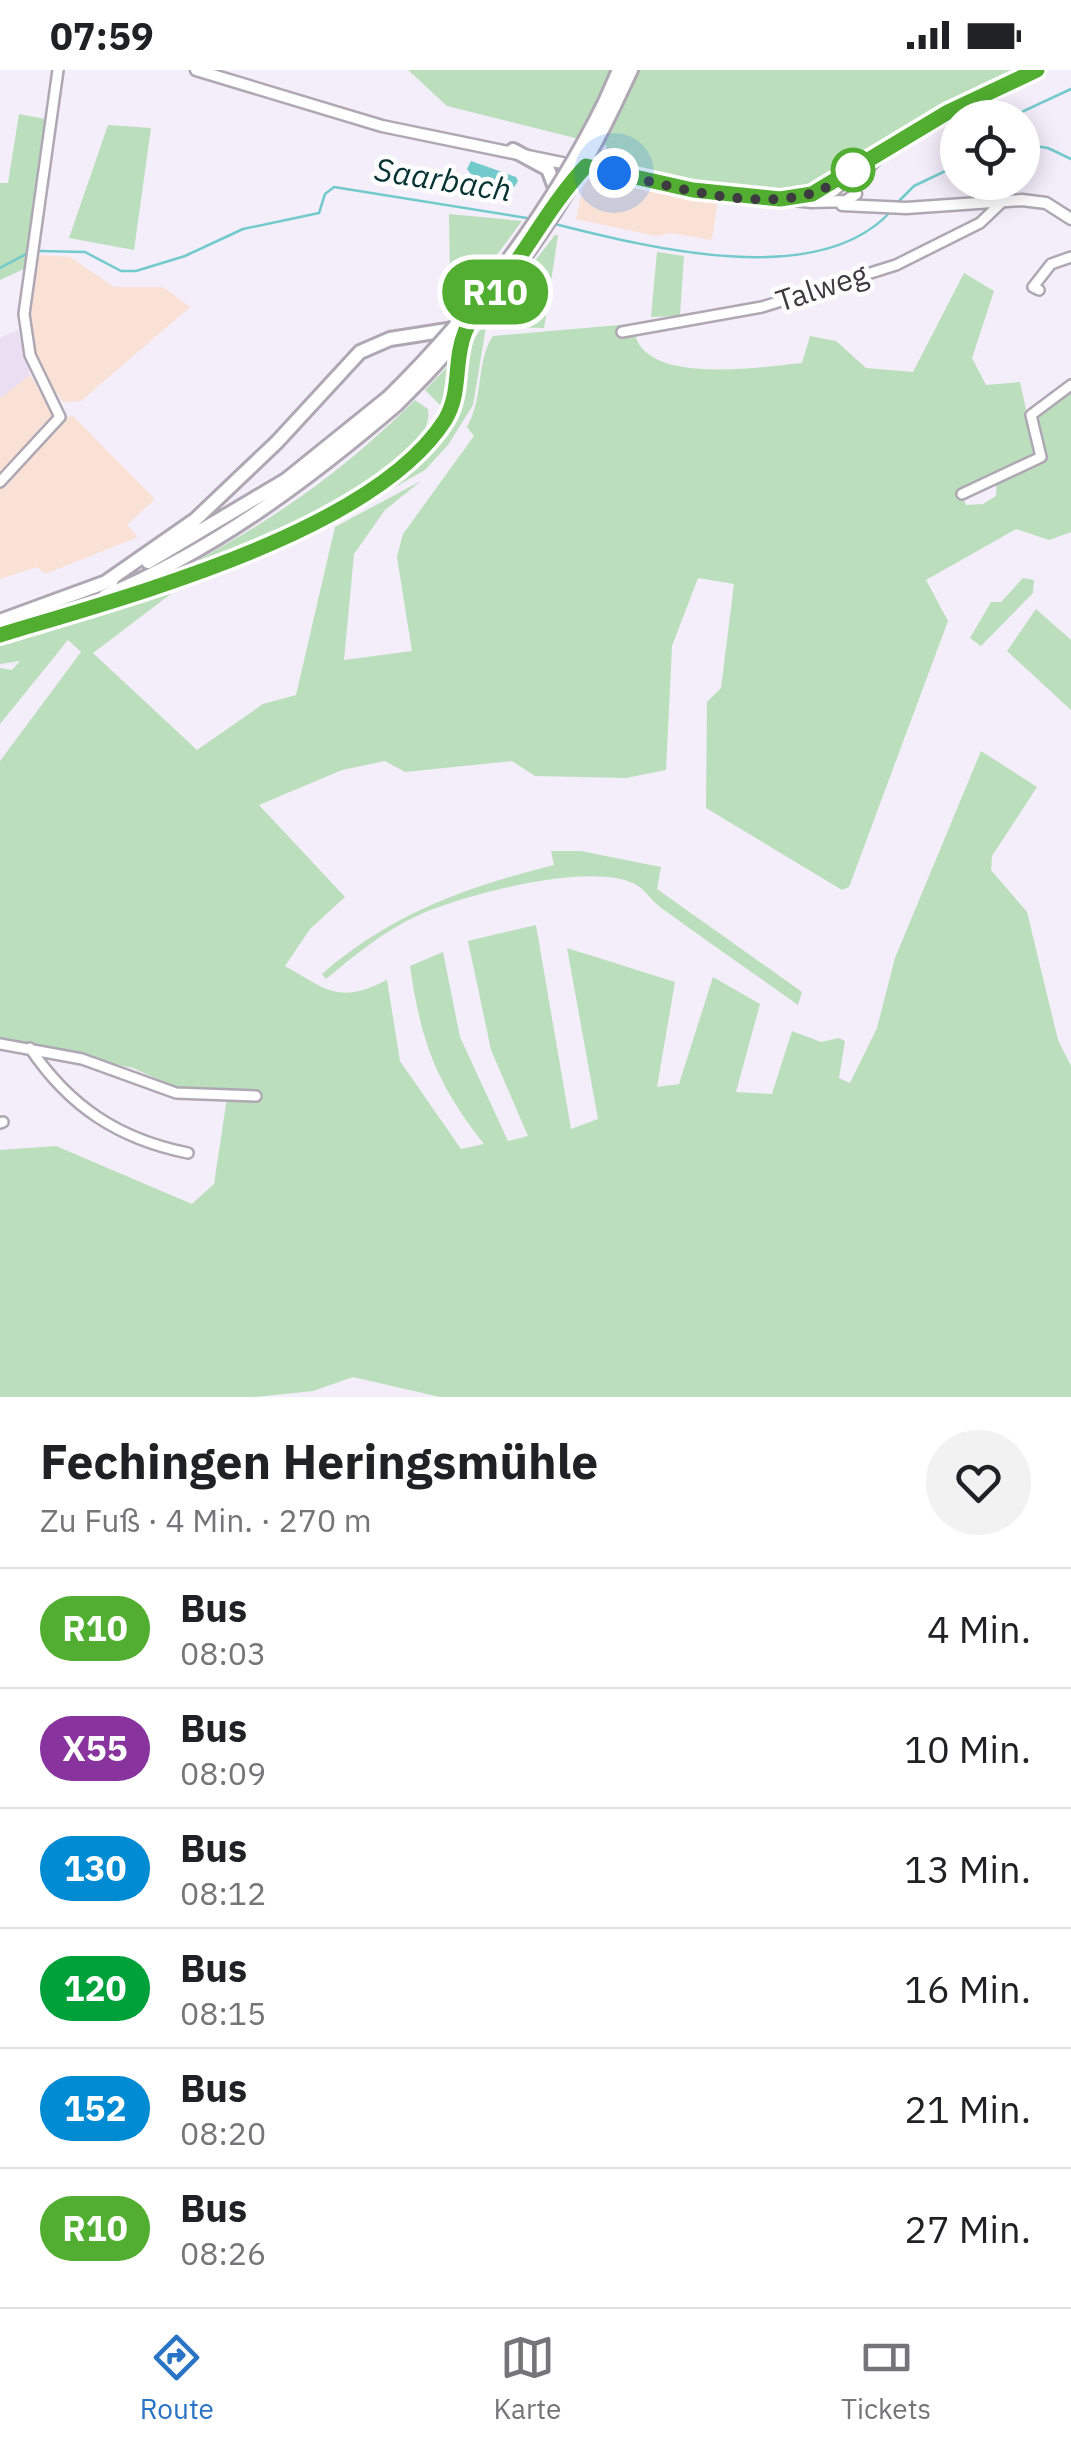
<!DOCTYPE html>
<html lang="de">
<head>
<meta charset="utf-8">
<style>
  body { margin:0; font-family:"IBM Plex Sans",sans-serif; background:#f2f2f2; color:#202124; height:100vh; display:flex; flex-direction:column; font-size:38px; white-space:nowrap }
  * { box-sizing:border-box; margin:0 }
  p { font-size:32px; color:#757577 }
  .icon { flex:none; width:55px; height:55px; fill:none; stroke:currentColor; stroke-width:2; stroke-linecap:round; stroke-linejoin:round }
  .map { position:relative; height:1327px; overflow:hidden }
  .panel { display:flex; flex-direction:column; background:#fff; flex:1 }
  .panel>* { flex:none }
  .badge { padding:0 20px; border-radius:32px; font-size:35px; line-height:65px }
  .controls { position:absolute; left:940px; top:30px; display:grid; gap:20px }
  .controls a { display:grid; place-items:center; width:100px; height:100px; border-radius:50%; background:#fff; box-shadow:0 5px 25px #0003; font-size:50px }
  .you { position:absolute; width:50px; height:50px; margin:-25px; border:8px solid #fff; border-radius:50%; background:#1a73e8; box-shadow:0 0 0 15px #1a73e833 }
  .map>.badge { position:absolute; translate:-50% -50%; box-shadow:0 0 0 5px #fff }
  .round { display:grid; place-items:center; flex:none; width:105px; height:105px; border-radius:52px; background:#f2f2f2 }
  .summary { display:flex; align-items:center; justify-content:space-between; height:170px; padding:0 40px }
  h1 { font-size:48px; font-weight:700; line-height:75px }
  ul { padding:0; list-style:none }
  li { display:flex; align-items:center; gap:30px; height:120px; padding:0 40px; border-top:2px solid #e0e0e0 }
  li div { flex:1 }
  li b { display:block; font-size:38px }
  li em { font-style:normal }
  li .badge { min-width:110px; font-weight:700; text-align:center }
  .status { display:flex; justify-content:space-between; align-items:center; height:70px; padding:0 50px; background:#fff; direction:ltr }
  .status svg { height:28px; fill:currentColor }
  .tab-bar { display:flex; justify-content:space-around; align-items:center; height:140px; border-top:2px solid #e0e0e0; background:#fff; font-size:28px; color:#757577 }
  .tab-bar a { display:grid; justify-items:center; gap:5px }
  .tab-bar .on { color:#2974c4 }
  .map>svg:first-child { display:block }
</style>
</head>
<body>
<div class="status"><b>07:59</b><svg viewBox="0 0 49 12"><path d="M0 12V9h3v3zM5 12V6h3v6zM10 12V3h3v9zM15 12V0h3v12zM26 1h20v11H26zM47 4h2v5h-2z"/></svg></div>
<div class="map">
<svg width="1071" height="1327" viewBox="0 0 1071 1327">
  <rect width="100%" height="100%" fill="#f4edfa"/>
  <path fill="#f9e1d6" d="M586 105 718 129 712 170 671 163 656 166 576 149Z
    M39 185 70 187 114 217H163L190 237 81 331 63 332 40 299 32 276 30 242Z
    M30 305 57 349 73 346 155 429 127 455 138 467 45 504 37 497 0 509V328Z"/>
  <path fill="#eadff2" d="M18 260 30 305 0 328V268Z"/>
  <path fill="#bbdfbc" d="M408 0H1021L954 32 811 119 781 123 699 115 600 91 607 76 447 36Z
    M19 44 45 49 26 198 0 210V113H8Z
    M108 55 151 58 134 180 69 168Z
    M449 144 522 151 470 221 450 204Z
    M555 165H558L544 258 502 257 493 245Z
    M657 182 684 186 680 246 651 247Z
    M964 203 994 221 972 288 986 315 1020 312 1036 385 960 422 966 435 983 434 996 426 997 408 1043 390 1034 348 1071 321V462L1049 470 1016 459 926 510 948 551 849 817 842 820 706 738 707 632 721 618 734 514 698 508 672 576 666 700 626 708 535 706 512 691 405 702 385 691 342 700 259 735 345 827 310 859 285 896C329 921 339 934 387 910L400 991 461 1079 484 1074C436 1013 421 972 410 896L443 882 460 967 508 1071 528 1066 491 980 468 871 536 855 571 1059 598 1049 567 878 675 912 657 1017 679 1014 713 907 760 934 736 1022 772 1024 792 961 821 972 839 968 845 971 839 1008 850 1013 877 958 895 888 981 681 1037 717 992 786 991 800 1027 842 1058 970 1071 996V1327H440L353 1307 313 1321 255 1327H0V1080L56 1076 192 1134 214 1114 227 1028 254 1032 257 1021 179 1019 133 998 0 970V691L81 582 68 570 0 654V598L12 600 20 591 0 594V576L172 523 93 583 197 680 263 634 296 625 335 457 421 411 385 440 354 484 344 590 412 581 397 487 403 464 474 366 467 357C484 327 476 291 493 266L642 253 634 258C638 317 761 297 802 293L810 266 836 271 866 298 913 302Z
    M487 251 473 335 448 375 425 400 293 475 148 528 393 411C417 393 450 367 459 336 472 293 454 292 487 251Z
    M449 295 452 314 444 339 425 320Z
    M415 330 428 339C438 401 249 475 200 495L198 490C284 443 345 399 415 330Z
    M1023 508 1034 510 1033 523 981 576 970 568 991 532H1001Z
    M1036 539 1071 570V640L1007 581Z
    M551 781H581L661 797 657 819 802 922 798 935C752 902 705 870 660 837 652 831 646 821 638 816 596 789 464 825 421 844 385 860 356 884 326 909L322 904C391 844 466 817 554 795Z"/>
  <path fill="#73cacd" d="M471 91 516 107 518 111 512 120 480 117 467 99Z"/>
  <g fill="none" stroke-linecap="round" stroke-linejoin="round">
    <path stroke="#73cacd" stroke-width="2.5" d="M1009 48 1071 19
      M1022 74 1048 78 1071 89
      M897 133 914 116 958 95
      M551 153C643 176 819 223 892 140
      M40 181 85 182 121 201H136L185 186 243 159 319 143 325 124 334 117 533 149
      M0 198 28 183"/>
    <g stroke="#afa8b4" stroke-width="14">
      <path id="minor" d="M1039 220 1033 217 1051 194 1071 187
        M622 262 762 237 896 195 980 153 1002 132
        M0 412 60 347 30 285 24 244 58 0
        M962 424 1041 387 1031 345 1071 315
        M0 974 82 989 176 1023 256 1026
        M30 978C69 1036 118 1069 188 1083
        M0 1053 3 1052"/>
    </g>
    <g stroke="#afa8b4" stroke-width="15">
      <path id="major" d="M196 0 382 56 693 120 812 132 846 131 856 124
        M854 116C889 61 979 27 1037 0
        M816 126 833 121 859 100
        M842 135 906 138 1022 130 1046 133 1071 149"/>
    </g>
    <g stroke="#afa8b4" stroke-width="18">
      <path id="highway" d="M605 32 619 0
        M614 36 631 0
        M513 80 548 99 557 123
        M148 492 286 410 389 327
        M106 512 195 450 277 372 360 282 390 269 454 259
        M105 526C214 480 307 411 396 335
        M53 547C161 520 394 447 448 344 462 318 457 289 465 261
        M0 551 112 510
        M0 565 59 545"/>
    </g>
    <use href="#minor" stroke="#fff" stroke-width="9"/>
    <use href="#major" stroke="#fff" stroke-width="10"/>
    <use href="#highway" stroke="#fff" stroke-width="12"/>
    <g stroke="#afa8b4" stroke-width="18" stroke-linecap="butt">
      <path id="highway-bridge" d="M389 327C477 240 550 143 605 32
        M396 335C485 248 560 148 614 36"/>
    </g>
    <use href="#highway-bridge" stroke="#fff" stroke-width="12"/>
  </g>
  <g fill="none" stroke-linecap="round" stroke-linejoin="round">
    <g stroke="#fff" stroke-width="22">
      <path id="line" d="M0 565C124 527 373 463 445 350 462 322 453 291 465 262 472 243 490 229 501 213 530 175 553 131 586 96L693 120 780 129 812 124 948 42 1037 0"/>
    </g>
    <use href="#line" stroke="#51ae31" stroke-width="15"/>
    <path stroke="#3e3b40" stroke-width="10" stroke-dasharray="0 18" d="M614 103C675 117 752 141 813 123 826 120 841 107 853 100"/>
  </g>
  <circle fill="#fff" stroke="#51ae31" stroke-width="5" cx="853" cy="100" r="20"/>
  <g text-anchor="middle" stroke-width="9" stroke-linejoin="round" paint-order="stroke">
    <g font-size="30" fill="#3e3b40" stroke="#fefefe">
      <text transform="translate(822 218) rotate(-18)" y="10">Talweg</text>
    </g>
    <g font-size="32" font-style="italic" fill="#063234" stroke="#fefefe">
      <text transform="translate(443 110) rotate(9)" y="11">Saarbach</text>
    </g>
  </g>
</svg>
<div class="controls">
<a><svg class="icon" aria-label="locate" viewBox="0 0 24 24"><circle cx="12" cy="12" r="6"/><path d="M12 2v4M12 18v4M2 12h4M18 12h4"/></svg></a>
</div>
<div class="you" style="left:614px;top:103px"></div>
<b class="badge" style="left:495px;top:222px;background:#51ae31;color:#fff">R10</b>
</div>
<section class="panel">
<div class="summary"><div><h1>Fechingen Heringsmühle</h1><p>Zu Fuß · 4 Min. · 270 m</p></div><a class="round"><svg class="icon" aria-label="heart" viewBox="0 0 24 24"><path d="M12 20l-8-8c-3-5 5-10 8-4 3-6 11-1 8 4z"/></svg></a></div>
<ul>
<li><span class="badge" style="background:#51ae31;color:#fff">R10</span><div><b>Bus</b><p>08:03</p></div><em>4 Min.</em></li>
<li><span class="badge" style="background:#88339e;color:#fff">X55</span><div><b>Bus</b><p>08:09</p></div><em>10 Min.</em></li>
<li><span class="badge" style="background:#008bd2;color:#fff">130</span><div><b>Bus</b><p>08:12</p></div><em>13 Min.</em></li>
<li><span class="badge" style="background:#00a13a;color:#fff">120</span><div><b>Bus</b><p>08:15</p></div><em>16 Min.</em></li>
<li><span class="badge" style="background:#008bd2;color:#fff">152</span><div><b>Bus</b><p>08:20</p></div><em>21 Min.</em></li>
<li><span class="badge" style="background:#51ae31;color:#fff">R10</span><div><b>Bus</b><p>08:26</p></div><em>27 Min.</em></li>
</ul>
</section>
<nav class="tab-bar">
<a class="on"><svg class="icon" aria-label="directions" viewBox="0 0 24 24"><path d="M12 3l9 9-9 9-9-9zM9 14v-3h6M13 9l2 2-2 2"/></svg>Route</a>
<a><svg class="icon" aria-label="map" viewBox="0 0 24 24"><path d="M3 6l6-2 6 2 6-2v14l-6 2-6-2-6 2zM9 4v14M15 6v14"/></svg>Karte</a>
<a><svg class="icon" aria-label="tickets" viewBox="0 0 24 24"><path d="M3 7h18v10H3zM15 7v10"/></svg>Tickets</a>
</nav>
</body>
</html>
